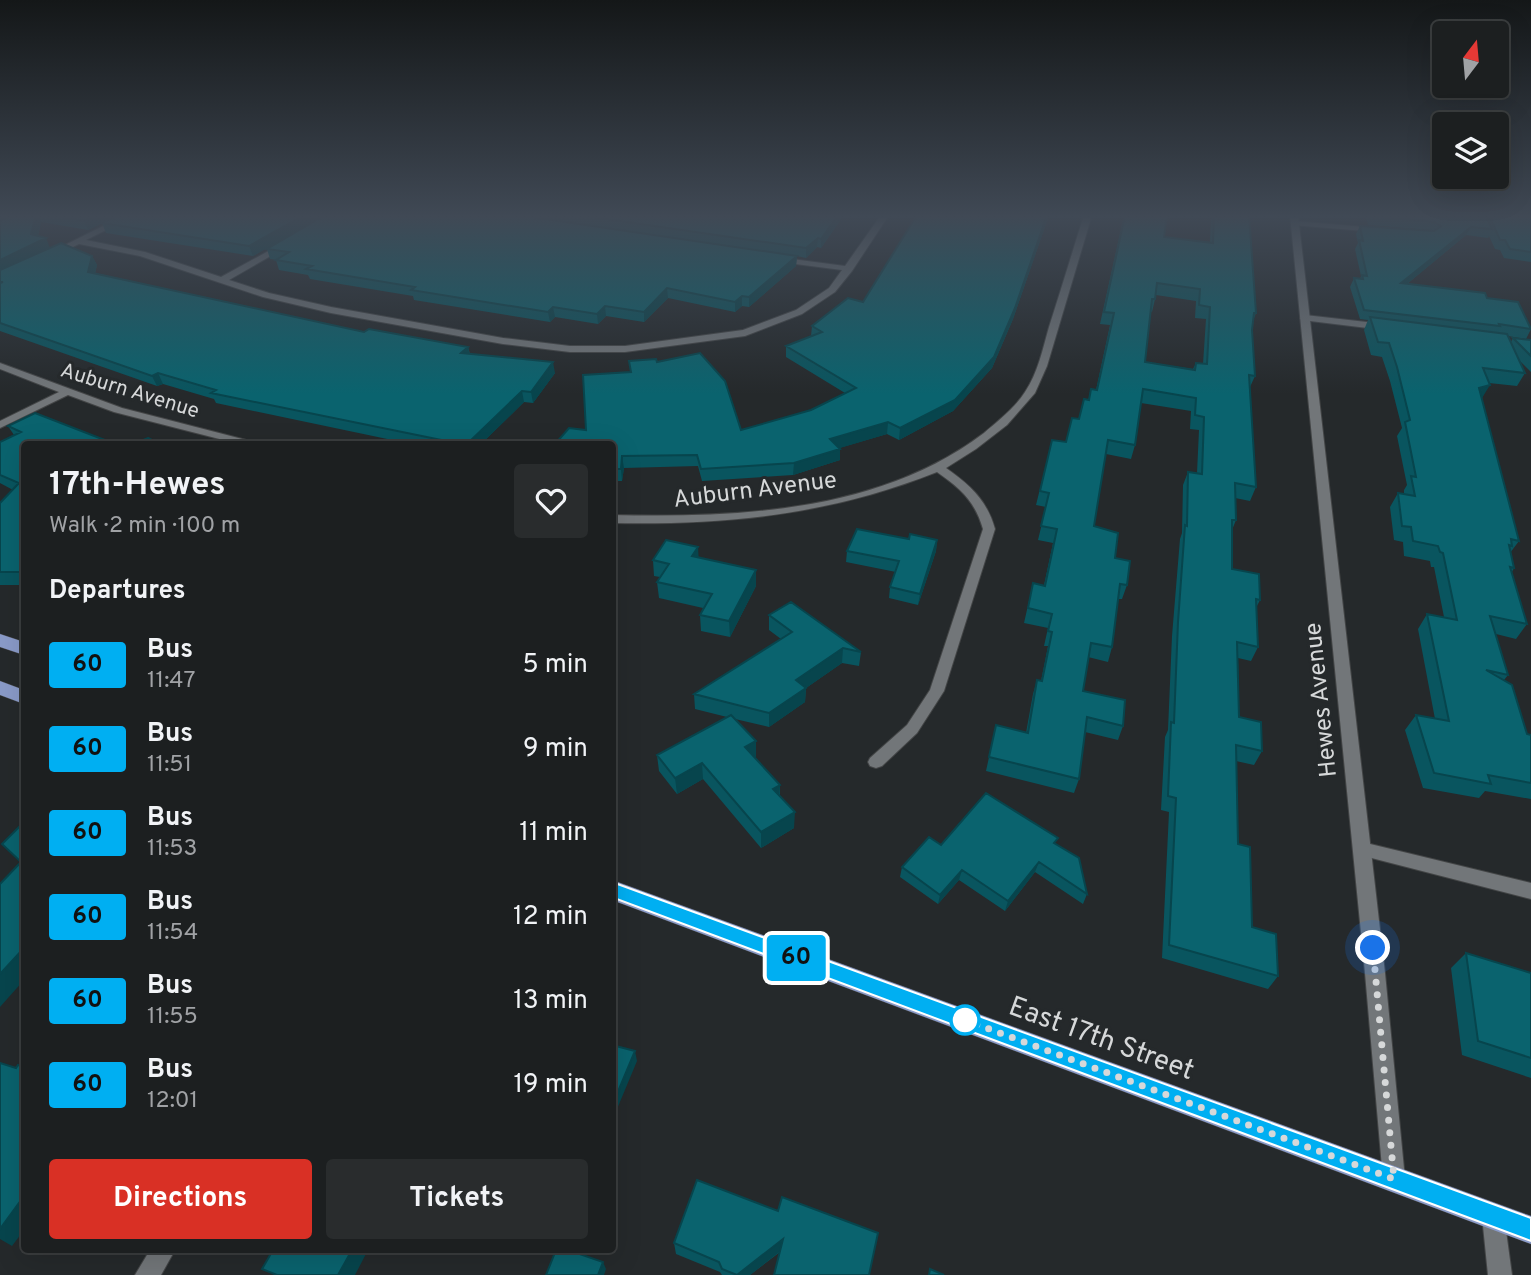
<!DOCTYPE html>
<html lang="en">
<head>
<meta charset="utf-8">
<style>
  body { margin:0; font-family:Overpass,sans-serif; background:#292c2d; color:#f1f3f6; height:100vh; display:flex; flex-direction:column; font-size:26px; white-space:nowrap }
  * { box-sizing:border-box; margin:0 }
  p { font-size:23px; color:#a0a2a5 }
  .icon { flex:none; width:38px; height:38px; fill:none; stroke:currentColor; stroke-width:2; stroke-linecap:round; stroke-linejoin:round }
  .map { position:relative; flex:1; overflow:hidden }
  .panel { position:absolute; left:21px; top:441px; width:595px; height:812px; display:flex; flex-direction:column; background:#1c1f20; border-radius:7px; box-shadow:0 7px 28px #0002,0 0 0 2px #3a3d3e }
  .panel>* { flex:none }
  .badge { padding:0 14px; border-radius:5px; font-size:24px; line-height:46px }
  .needle { width:46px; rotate:16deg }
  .buttons { position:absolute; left:1432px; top:21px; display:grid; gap:14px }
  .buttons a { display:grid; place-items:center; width:77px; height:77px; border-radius:7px; background:#1c1f20; box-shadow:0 7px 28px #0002,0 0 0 2px #3a3d3e; font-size:35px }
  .you { position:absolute; width:35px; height:35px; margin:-18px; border:5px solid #fff; border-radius:50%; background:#1a73e8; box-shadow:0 0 0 10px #1a73e833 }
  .map>.badge { position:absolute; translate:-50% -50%; box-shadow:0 0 0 4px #fff }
  h2 { padding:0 28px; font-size:26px; line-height:63px }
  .round { display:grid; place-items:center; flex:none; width:74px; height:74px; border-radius:7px; background:#292c2d }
  .head { display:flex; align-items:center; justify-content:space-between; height:119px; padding:0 28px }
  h1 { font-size:33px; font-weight:700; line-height:52px }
  .action { display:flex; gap:14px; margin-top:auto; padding:14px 28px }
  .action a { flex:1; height:80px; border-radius:7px; background:#d93025; color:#fff; font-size:28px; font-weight:700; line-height:80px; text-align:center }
  .action a+a { background:#292c2d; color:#f1f3f6 }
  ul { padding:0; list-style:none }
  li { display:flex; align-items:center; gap:21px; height:84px; padding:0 28px }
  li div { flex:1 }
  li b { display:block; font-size:26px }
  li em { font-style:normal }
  li .badge { min-width:77px; font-weight:700; text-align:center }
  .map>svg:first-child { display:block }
</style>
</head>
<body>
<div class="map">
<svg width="1531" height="1275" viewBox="0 0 1531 1275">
  <rect width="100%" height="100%" fill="#25292b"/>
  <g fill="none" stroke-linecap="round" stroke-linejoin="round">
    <g stroke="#434546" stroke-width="2">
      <path id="service" d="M1295 221 1377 228 1381 230 1377 232 1292 225 1291 223Z
        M1493 1205 1501 1208 1504 1216 1512 1275H1488L1482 1216 1485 1208Z"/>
    </g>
    <g stroke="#434546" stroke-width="2">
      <path id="minor" d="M125 215H136L86 240 145 252 221 277 285 242H288V246L229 280 269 293 331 307 503 338 570 346H625L743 330 796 310 829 288 842 270 780 262 776 259 777 257 845 266 881 215H889L852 271 835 292 802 314 745 336 625 352H570L503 344 331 313 263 297 140 256 79 244 54 256 47 254Z
        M1084 215H1092L1047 366 1035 393 1007 425 976 449 946 468C970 485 987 500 995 529L944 691 917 733 882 766 876 768 870 766 868 762 870 758 907 725 930 690 983 529C975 501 960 488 937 472 829 515 727 525 612 523V515C738 518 880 512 984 433 998 421 1015 408 1025 392 1038 373 1043 348 1049 327 1061 290 1072 253 1084 215Z
        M1305 315 1384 324 1389 327 1384 330 1302 320 1300 318Z
        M0 363 122 408 254 442 256 444H239L114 412 68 395 0 428V421L59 392 0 369Z
        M1362 842 1531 883V899L1356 854 1353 849 1356 844Z
        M150 1250H175L161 1275H135Z"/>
    </g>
    <g stroke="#434546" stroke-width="2">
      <path id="tertiary" d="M1290 215H1298L1385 973 1405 1179 1402 1187 1394 1190 1386 1187 1383 1179 1365 973Z"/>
    </g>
    <g stroke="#434546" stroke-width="1">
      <path id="primary" d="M0 634 24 642V655L0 647Z
        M0 681 24 690V704L0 695Z
        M612 880 1531 1216V1244L612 900Z"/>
    </g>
    <use href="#service" fill="#727679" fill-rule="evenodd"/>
    <use href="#minor" fill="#727679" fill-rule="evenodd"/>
    <use href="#tertiary" fill="#727679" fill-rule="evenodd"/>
    <use href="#primary" fill="#8a9bc9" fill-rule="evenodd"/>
  </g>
  <path fill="#09555f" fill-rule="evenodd" d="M0 215H118L88 230 41 222 38 236 50 248 92 256 97 265 95 273 364 332 468 347 470 354 555 373 533 403 524 402 481 444H411L216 403 214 399 163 384 157 386 0 331Z
    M118 215H323L253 256 106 233 102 223Z
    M325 215H844L821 248 817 247 806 258 797 256 796 266 749 307 742 306 735 312 668 298 644 322 606 316 598 324 555 317 550 322 414 300 413 296 310 279 308 275 279 270 276 260H277L270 259 267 249Z
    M917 215H1049L1013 319 992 368 953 411 899 440 887 434 839 448 840 449V460L793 475 702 481 698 466 624 468 622 481H612V444L631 372 657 362 741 430 811 410 845 393 786 357V346L811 336 812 326 863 302Z
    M1124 215 1164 237 1210 243 1211 215H1249L1256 313 1253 321 1252 330 1255 376 1250 387 1256 487 1250 501 1235 498 1236 520 1232 530V569L1260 600 1256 608 1258 647 1251 661 1238 658 1239 717 1262 751 1254 765 1236 761 1238 844 1252 927 1278 976 1268 989 1162 958 1169 812 1161 810 1165 737 1168 730 1172 636 1180 539 1182 533 1183 485 1188 472 1197 473 1199 430 1190 429 1191 411 1141 403 1135 445 1131 459 1106 454 1094 526 1115 558 1127 585 1122 599H1118L1112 647 1108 662 1088 657 1083 691 1123 726 1118 740 1085 732 1079 779 1074 793 986 771 996 725 1026 733 1033 694 1037 680 1041 681 1048 646H1044L1048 628 1024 623 1033 583 1044 585 1053 543 1038 540 1046 507 1036 505 1052 440 1066 442 1089 400 1096 390 1110 325 1100 324ZM1156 295 1196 301 1195 318 1206 319 1203 364 1196 363 1193 369 1145 362 1150 311 1152 312Z
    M1365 215H1531V262L1504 258 1500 250 1495 249 1489 236 1488 238 1466 235 1407 284 1487 298 1531 329 1526 339 1508 336 1511 342 1513 338 1531 340V372L1519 360 1525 373 1517 386 1489 383 1482 398 1519 541 1510 553 1514 568 1512 572 1527 624 1516 639 1496 634 1508 675 1504 680 1527 734 1531 735V799L1485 791 1479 798 1423 788 1405 730 1416 715 1435 719 1418 629 1427 614 1444 617 1434 567H1431L1430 561 1404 556 1403 542 1394 540 1390 507 1398 493 1404 494V490L1407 485 1397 436 1402 428 1390 381 1382 357 1371 355 1364 330 1368 320 1360 319 1350 287 1354 278 1360 279 1361 276 1355 249 1358 243 1356 234 1360 226 1430 230 1368 225Z
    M35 413 24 444V585H0V503L13 490 0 483V442L14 435 8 426Z
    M909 539 937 540 936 551 918 605 889 598 890 587 896 572 846 562 847 551Z
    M699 557 756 586 730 637 701 631 700 615 703 608 659 598 657 582 660 577 654 576 653 560Z
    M769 615 861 652 859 666 842 663 806 688 805 702 769 727 735 719 756 741 755 758 780 785V796L794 828 761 848 703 779 677 794 659 771 657 755 727 717 695 709 694 694 781 639 769 630Z
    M1056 844 1087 894 1083 904 1035 872 1005 911 959 880 938 904 900 877 902 867 941 845Z
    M1466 953 1531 973V1078L1462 1055 1451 968Z
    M697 1180 780 1252 750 1275H722L720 1272 676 1254 674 1243Z"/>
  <path fill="#07454d" d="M36 215H38L41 222 36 243 46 238 50 248 0 272V260L31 234Z
    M94 215H118L88 230 84 221Z
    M304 215H323L253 256 249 246Z
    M838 215H844L821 248V239Z
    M1047 215H1049L1013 319 992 368 953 411 899 440 900 428Z
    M1471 227 1466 235 1397 292 1401 283Z
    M818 238 817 247 806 258V248Z
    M92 256 97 265 93 282 88 272Z
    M797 256 796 266 749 307V297Z
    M667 288 668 298 644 322V312Z
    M742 296V306L735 312V302Z
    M605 306 606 316 598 324 597 314Z
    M553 307 555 317 550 322 548 312Z
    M468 347 470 357 461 353Z
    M553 362 555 373 533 403 531 392Z
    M158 373 163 384 157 386 152 376Z
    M1490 385 1482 398 1479 388Z
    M522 391 524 402 481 444H467Z
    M888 422 887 434 830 451V439Z
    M840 449V460L793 475 794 463Z
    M622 456 624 468 622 481 621 469Z
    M937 540 936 551 918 605 920 594Z
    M698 547 699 563 692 556Z
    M756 570V586L730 637 729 621Z
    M843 648 842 663 806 688 805 702 769 727V713L796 680Z
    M756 741V757L746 763 745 747Z
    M702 763 703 779 677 794 675 778Z
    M780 785 779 801 773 789Z
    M795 812 794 828 761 848V832Z
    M1039 862 1035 872 1005 911 1008 901Z
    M962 870 959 880 938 904 940 895Z
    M24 948V980L0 1007V974Z
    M635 1051 637 1061 612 1121V1106Z
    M24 1196V1230L12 1246 0 1239V1229Z
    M783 1239V1249L750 1275H737Z
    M352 1250H368L355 1275H338Z
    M603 1262 606 1269 604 1275H598Z"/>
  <path fill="#0a636e" stroke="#07454d" stroke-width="2" fill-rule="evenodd" d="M0 215H36L31 234 46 238 0 260V221L6 218Z
    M52 215H94L84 221Z
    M118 215H304L249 246 102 223Z
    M325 215H518L797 256 749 297 742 296 735 302 667 288 644 312 605 306 597 314 553 307 548 312 411 290 415 287 306 269 312 266 276 260 289 252 267 249Z
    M579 215H838L821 239 818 238 806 248Z
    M917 215H1047L1015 308 994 357 955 400 900 428 888 422 830 439 840 449 794 463 701 469 697 455 622 456 621 469H612V444H555L569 428 586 430 583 375 631 372 629 361 656 359 657 362 700 353 725 381 741 430 811 410 856 388 786 346 822 332 812 326 848 298 863 302Z
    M1125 215H1167L1164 237 1213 243 1214 215H1249L1256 313H1254L1252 330 1255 376 1249 375 1256 487 1235 483 1236 520H1232V569L1259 574 1260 600 1256 599 1258 647 1237 642 1239 717 1261 722 1262 751 1236 745 1238 844 1250 847 1252 927 1276 934 1278 976 1169 945 1176 798 1168 796 1171 722 1174 723 1178 622 1185 525 1187 526 1188 472 1202 474 1204 417 1195 415 1196 398 1143 389 1135 445 1108 440 1094 526 1118 533 1115 558 1130 561 1127 585 1120 584 1112 647 1091 643 1083 691 1125 700 1123 726 1087 717 1079 779 989 757 996 725 1028 733 1037 680 1042 681 1052 632 1048 631 1052 614 1028 608 1033 583 1045 586 1057 529 1041 526 1049 493 1040 491 1052 440 1066 442 1072 418 1079 419 1084 399 1089 400 1091 389 1097 390 1114 313 1104 312ZM1157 283 1200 289 1199 305 1210 307 1207 364 1196 363 1195 370 1145 362 1152 299H1155Z
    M1371 215H1486L1492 229 1471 227 1401 283 1485 293 1487 298 1518 302 1531 329 1499 324 1500 326 1364 310 1354 278 1363 279 1362 275 1367 276 1359 240 1363 241 1360 226 1434 231 1441 226 1434 222 1372 216Z
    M1489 215H1531V252L1510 249 1505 240H1500Z
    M61 243 92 256 88 272 364 332 369 329 468 347 461 353 553 362 531 392 522 391 467 444H461L211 393 216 390 158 373 152 376 0 323V283L3 282H0V270Z
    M1370 317 1507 334 1525 373 1483 368 1490 385 1479 388 1519 541 1511 539 1512 546 1509 545 1514 568 1510 567 1527 624 1490 616 1508 675 1486 670 1512 685 1527 734 1531 735V783L1488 775 1491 784 1434 773 1416 715 1449 721 1427 614 1457 620 1443 553 1440 552 1438 546 1413 541 1411 527 1402 526 1398 493 1415 496 1411 476 1416 477 1405 422 1410 420 1397 367 1389 343 1378 342Z
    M1513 338 1531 340V356Z
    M35 413 115 444H24V572H0V503L19 483 0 475V442L21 432 8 426Z
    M148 438 159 444H133Z
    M857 529 909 539 910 534 937 540 920 594 890 587 899 561 847 551Z
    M666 540 698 547 692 556 756 570 729 621 700 615 712 594 657 582 669 564 653 560Z
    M791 602 861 652 843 648 796 680 806 688 769 713 694 694 792 632 769 615Z
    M731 715 756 741 745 747 780 785 773 789 795 812 761 832 702 763 675 778 657 755Z
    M986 793 1058 838 1054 843 1079 858 1087 894 1039 862 1008 901 962 870 940 895 902 867 929 837 941 845Z
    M24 822V948L0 974V884L21 862 2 844Z
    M1466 953 1531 973V1058L1478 1041Z
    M612 1045 635 1051 612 1106Z
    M0 1063 16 1068 18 1065 24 1067V1127L22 1130 24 1132V1196L0 1229Z
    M697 1180 778 1211 782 1197 878 1233 869 1275H774L783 1239 737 1275 722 1269 719 1262 674 1243Z
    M273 1250H352L338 1275H277L262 1269Z
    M556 1250H568L603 1262 598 1275H546Z
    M930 1269 944 1275H929Z"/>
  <linearGradient id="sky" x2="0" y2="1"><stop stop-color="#141718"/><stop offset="0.55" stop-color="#404955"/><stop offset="1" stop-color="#404955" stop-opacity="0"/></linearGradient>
  <rect width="1531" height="394" fill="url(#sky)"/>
  <path fill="#00aff2" stroke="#fff" stroke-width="2" d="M612 882 1531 1218V1241L606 895 604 890 606 885Z"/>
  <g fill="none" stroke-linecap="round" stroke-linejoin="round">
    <path stroke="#d6d8d9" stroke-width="7" stroke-dasharray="0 12.6" d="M965 1020 1394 1179 1373 948"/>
  </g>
  <circle fill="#fff" stroke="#00aff2" stroke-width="3.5" cx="965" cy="1020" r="14"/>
  <g text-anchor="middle" stroke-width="6" stroke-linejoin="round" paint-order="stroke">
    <g font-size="21" fill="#d6d8d9" stroke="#25292b">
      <text transform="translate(130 390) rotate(17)" y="7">Auburn Avenue</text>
    </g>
    <g font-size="24" fill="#d6d8d9" stroke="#25292b">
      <text transform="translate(755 489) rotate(-7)" y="8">Auburn Avenue</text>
      <text transform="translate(1320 700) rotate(-96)" y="8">Hewes Avenue</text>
    </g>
    <g font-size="28" fill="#d6d8d9" stroke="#25292b">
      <text transform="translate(1102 1037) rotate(20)" y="10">East 17th Street</text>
    </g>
  </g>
</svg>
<div class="buttons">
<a><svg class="needle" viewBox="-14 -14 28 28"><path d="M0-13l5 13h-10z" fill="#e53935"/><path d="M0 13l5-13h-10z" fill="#a0a2a5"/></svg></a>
<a><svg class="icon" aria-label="layers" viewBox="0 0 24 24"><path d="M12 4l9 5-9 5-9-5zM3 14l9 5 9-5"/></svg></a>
</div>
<div class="you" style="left:1373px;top:948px"></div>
<b class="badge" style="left:796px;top:958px;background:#00aff2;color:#111">60</b>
<section class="panel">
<div class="head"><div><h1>17th-Hewes</h1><p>Walk · 2 min · 100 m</p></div><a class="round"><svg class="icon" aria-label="heart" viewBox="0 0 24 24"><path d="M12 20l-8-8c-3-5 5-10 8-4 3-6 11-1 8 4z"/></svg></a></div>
<h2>Departures</h2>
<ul>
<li><span class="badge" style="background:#00aff2;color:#111">60</span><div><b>Bus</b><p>11:47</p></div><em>5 min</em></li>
<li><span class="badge" style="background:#00aff2;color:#111">60</span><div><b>Bus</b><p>11:51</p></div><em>9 min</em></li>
<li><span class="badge" style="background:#00aff2;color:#111">60</span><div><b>Bus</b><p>11:53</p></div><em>11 min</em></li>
<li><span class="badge" style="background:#00aff2;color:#111">60</span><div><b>Bus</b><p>11:54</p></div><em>12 min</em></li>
<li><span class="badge" style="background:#00aff2;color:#111">60</span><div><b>Bus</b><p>11:55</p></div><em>13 min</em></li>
<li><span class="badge" style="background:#00aff2;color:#111">60</span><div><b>Bus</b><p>12:01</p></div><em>19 min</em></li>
</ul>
<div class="action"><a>Directions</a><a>Tickets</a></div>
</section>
</div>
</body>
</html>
